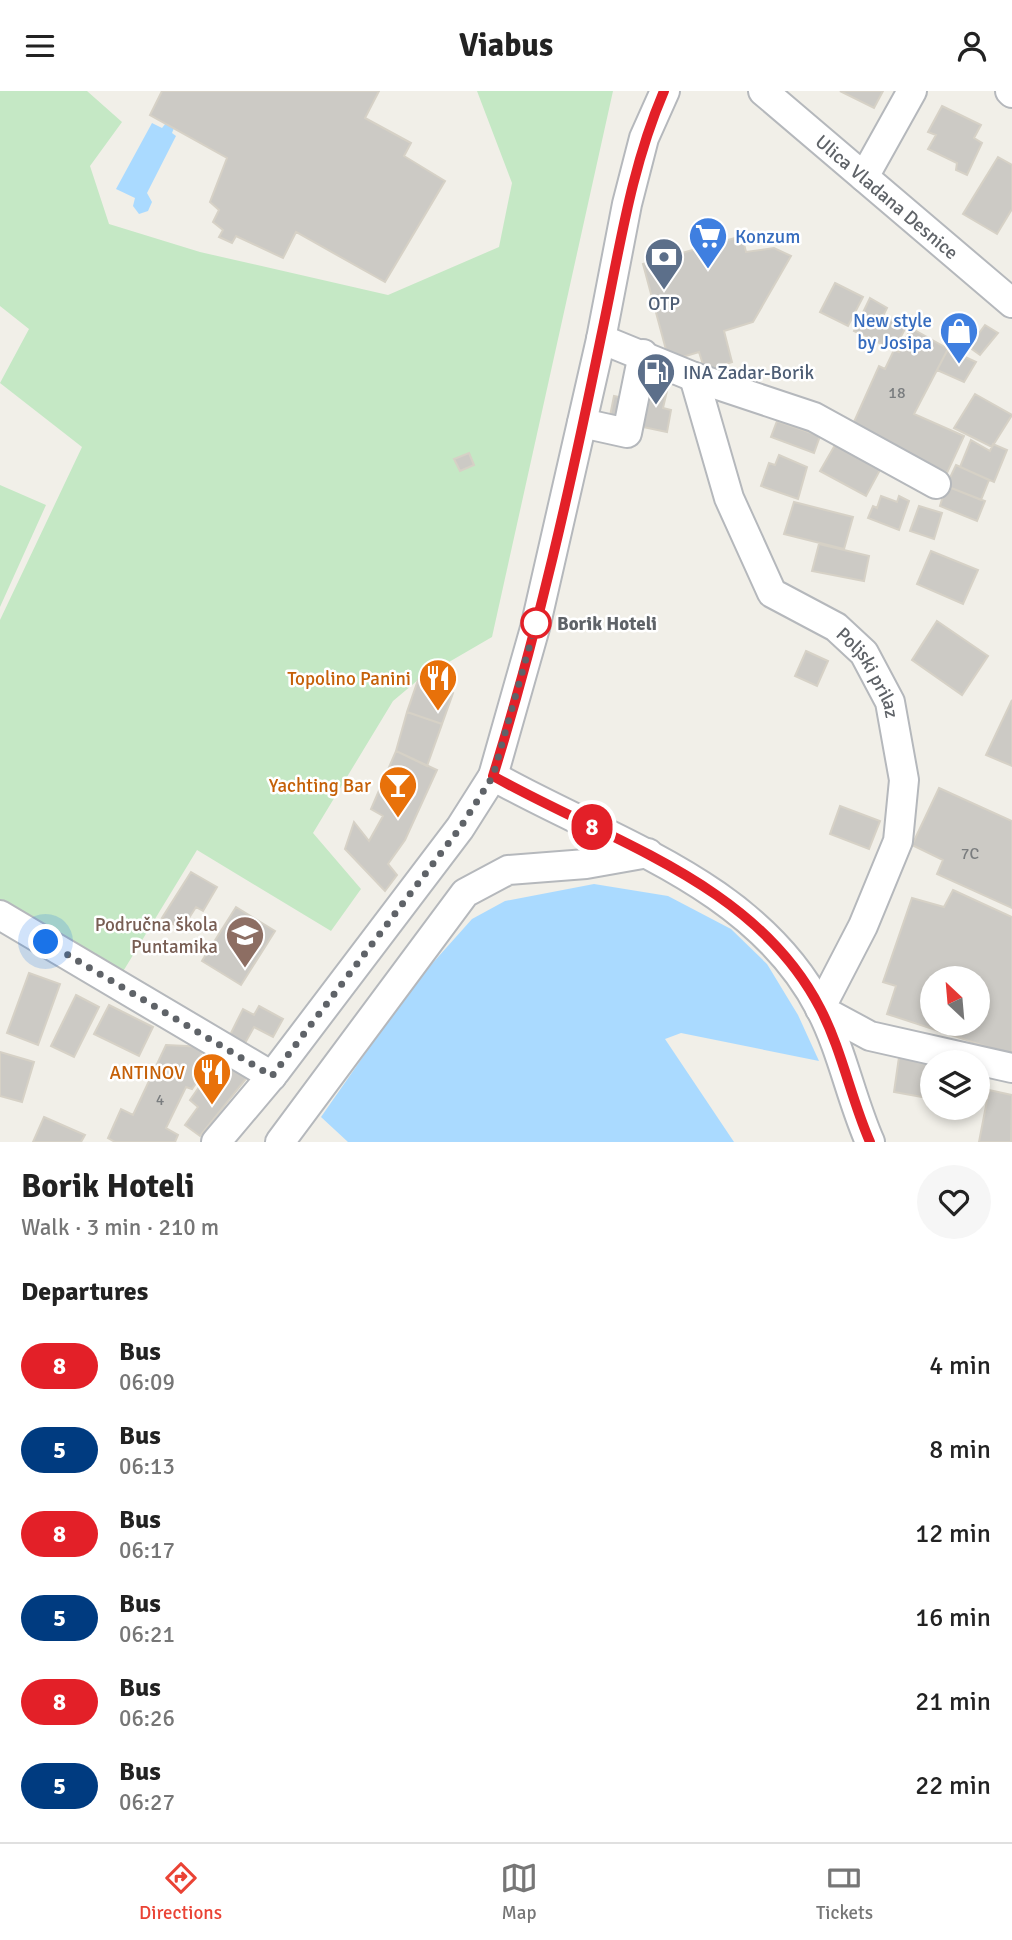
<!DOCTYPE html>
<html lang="en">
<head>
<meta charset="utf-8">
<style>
  body { margin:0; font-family:Signika,sans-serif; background:#f6f6f6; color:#222; height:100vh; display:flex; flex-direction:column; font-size:26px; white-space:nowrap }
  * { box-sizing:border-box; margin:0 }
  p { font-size:23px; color:#767676 }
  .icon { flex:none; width:38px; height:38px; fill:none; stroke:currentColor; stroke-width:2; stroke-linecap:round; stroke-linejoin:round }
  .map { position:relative; height:1051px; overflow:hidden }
  .sheet { display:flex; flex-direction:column; background:#fff; flex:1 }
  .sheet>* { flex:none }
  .badge { padding:0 14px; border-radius:23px; font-size:24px; line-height:46px }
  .needle { width:46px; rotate:334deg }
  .buttons { position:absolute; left:920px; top:875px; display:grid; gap:14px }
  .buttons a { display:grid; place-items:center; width:70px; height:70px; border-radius:50%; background:#fff; box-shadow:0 4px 10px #0003; font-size:35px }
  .you { position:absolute; width:35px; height:35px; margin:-18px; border:5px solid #fff; border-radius:50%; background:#1a73e8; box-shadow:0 0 0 10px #1a73e833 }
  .map>.badge { position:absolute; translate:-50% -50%; box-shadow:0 0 0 4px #fff }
  h2 { padding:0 21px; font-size:26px; line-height:63px }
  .round { display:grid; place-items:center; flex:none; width:74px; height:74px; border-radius:37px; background:#f6f6f6 }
  .headline { display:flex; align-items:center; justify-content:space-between; height:119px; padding:0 21px }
  h1 { font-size:33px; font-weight:800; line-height:52px }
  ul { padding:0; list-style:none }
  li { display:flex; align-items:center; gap:21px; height:84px; padding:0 21px }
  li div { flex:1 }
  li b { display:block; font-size:26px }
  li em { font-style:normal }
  li .badge { min-width:77px; font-weight:700; text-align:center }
  header { display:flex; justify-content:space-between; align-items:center; height:91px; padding:0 21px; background:#fff; font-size:32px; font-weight:800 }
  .menu { display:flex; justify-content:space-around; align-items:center; height:98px; border-top:2px solid #e0e0e0; background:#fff; font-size:19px; color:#767676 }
  .menu a { display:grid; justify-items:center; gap:4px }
  .menu .on { color:#ea4335 }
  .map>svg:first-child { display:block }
</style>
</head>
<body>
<header><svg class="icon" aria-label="menu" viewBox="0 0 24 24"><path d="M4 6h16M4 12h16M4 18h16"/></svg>Viabus<svg class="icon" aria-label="person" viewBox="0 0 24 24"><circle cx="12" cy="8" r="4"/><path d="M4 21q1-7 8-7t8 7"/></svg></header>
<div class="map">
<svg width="1012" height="1051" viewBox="0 0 1012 1051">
  <rect width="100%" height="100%" fill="#f1efe8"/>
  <path fill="#c5e8c5" d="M0 0H87L122 31 90 75 109 133 200 161 388 204 499 156 512 92 477 0H613L492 546 418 589 393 610 313 742 361 798 331 840 197 759 116 892 0 824V529L82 356 0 292 29 238 0 215Z
    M0 394 46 414 0 516Z"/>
  <path fill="#aadaff" d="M152 32 162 37 166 32 174 37 172 42 176 45 147 102 152 111 148 120 139 123 133 115 135 107 116 98Z
    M594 793 668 805 731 838 767 873 798 924 819 970 681 942 665 948 734 1051H348L321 1026 413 894 472 828 505 810Z"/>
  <path fill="#cccac5" stroke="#d6d1c6" stroke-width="2" fill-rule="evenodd" d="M162 0H379L365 27 411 52 404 65 445 90 385 191 296 141 283 167 236 145 232 152 219 146 223 139 213 131 219 119 210 111 227 67 150 24Z
    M840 0H883L874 17Z
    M942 15 981 34 974 47 982 52 967 84 956 79 957 72 928 58 936 44 928 41Z
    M998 66 1012 74V118L997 143 963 123Z
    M742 145 746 161 774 157 791 165 753 231 724 240 732 271 705 280 699 261 669 270 643 173Z
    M835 192 863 206 848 235 820 221Z
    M870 207 887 217 883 225 906 236 894 259 854 240Z
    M985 234 998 242 980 264 969 256Z
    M911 237 948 258 914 323 964 345 947 382 853 333 879 275 885 278 894 259 899 261Z
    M948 258 976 271 964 291 937 279Z
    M654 284 670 287 663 317 671 319 667 341 643 336Z
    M975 303 1012 324 992 356 954 337Z
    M614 305 648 312 643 336 609 330Z
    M777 330 820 345 814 362 771 346Z
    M971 349 990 360 993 353 1007 359 994 391 960 376Z
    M835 354 880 379 866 405 820 380Z
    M469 362 474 374 460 380 454 368Z
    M779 364 807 376 798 408 761 395 769 372 775 374Z
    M956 374 989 389 981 409 946 395Z
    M946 395 985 410 977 430 940 415Z
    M881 405 897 411 899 405 909 410 899 439 868 427 873 415 877 417Z
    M794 411 853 426 844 458 784 443Z
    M919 415 942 422 934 448 910 440Z
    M819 453 869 465 864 490 812 480Z
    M931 460 978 479 963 513 917 493Z
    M937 530 988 565 962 604 912 569Z
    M806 560 828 570 817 595 795 585Z
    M418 589 453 602 442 633 407 621Z
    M1012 609V675L986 664Z
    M407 621 442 633 427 675 396 660Z
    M396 660 437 679 405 749 388 773 397 784 385 800 345 758 354 731 369 750 383 725 371 718Z
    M939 697 1012 730V817L937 783 943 769 912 754Z
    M840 715 880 730 869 758 830 743Z
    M191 781 217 796 203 820 196 816 182 838 162 827Z
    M953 799 1012 826V964L887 923 896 895 883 891 912 807 944 816ZM933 887H978V933H933Z
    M236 816 275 840 241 894 202 870Z
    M29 882 60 893 38 954 7 942Z
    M76 904 99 916 74 966 51 955Z
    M109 914 153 936 139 965 94 943Z
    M259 915 283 928 273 946 254 936 244 954 229 946 243 918 254 924Z
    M166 954 205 956 198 969 207 976 192 998 186 996 166 1037 178 1044 175 1051H115L108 1047 121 1018 133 1024Z
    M0 961 34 971 22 1011 0 1005Z
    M220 966 249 984 200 1045 185 1034 198 1016 190 1009Z
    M899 966 936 971H933V1008L894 1001Z
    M978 977 987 979 986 1000H978Z
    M989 999 1012 1004 1011 1051H979Z
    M44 1026 85 1044 81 1051H33Z"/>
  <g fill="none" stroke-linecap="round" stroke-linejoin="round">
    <g stroke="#b5b8bc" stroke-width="32">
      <g id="minor">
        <path id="s1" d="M763 0 1012 212"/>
        <path d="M1010 0 1012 2"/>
        <path d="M864 86 912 0"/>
        <path d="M601 248 694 286 814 326 936 393"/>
        <path id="s2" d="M694 286 729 407 772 502 836 536 864 562 890 611 904 689 898 750 863 835 820 918 870 945 1012 977"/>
        <path d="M582 332 627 342 643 263"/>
        <path d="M493 685C608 750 755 792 820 917 842 959 851 1008 870 1051"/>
        <path d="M0 824 272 985"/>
        <path d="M216 1051 275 981 460 737 493 685 535 537 601 248 627 113 644 47 665 0"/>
        <path d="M280 1051 465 802 508 779 586 773 648 762"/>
      </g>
    </g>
    <use href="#minor" stroke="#fff" stroke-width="28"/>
  </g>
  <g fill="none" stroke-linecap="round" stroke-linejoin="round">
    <g stroke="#fff" stroke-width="16">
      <path id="line" d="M664 0C630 79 619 162 601 246 571 393 538 541 493 685 608 750 755 791 820 917 842 959 851 1008 870 1051"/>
    </g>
    <use href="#line" stroke="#e32028" stroke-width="10"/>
    <path stroke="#5f6368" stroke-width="7" stroke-dasharray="0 12.6" d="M46 851 272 985 460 737 493 685 536 532"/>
  </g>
  <defs>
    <g id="supermarket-pin" transform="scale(2.0125)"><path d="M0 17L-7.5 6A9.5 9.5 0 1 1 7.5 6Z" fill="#3f7fe0" stroke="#fff"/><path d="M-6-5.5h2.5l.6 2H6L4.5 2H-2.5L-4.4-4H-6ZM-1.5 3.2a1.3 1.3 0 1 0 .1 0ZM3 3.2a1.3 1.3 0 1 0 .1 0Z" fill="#fff"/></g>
    <g id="bank-pin" transform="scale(2.0125)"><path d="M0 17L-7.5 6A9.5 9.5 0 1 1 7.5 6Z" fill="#5c6f8a" stroke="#fff"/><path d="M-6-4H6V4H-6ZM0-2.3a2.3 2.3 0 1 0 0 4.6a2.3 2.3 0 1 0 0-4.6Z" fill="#fff"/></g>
    <g id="shop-pin" transform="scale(2.0125)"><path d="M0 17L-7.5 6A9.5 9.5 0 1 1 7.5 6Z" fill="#3f7fe0" stroke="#fff"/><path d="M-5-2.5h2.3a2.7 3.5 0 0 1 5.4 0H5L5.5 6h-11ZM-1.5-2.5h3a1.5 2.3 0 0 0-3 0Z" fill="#fff"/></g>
    <g id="fuel-pin" transform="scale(2.0125)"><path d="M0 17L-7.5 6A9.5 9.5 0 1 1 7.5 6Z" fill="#5c6f8a" stroke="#fff"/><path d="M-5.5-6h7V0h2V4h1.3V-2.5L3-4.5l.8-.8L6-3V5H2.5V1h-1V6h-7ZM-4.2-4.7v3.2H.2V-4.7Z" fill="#fff"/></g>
    <g id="restaurant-pin" transform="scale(2.0125)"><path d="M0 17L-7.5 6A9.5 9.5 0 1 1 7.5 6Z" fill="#e8710a" stroke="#fff"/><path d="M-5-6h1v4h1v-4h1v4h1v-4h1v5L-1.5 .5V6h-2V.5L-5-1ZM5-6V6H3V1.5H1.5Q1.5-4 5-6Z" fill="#fff"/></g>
    <g id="bar-pin" transform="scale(2.0125)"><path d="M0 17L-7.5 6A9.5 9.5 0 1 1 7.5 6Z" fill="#e8710a" stroke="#fff"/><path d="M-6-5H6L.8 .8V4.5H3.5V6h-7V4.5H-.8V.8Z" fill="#fff"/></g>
    <g id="school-pin" transform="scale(2.0125)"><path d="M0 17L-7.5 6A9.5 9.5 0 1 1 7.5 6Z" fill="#8d6e63" stroke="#fff"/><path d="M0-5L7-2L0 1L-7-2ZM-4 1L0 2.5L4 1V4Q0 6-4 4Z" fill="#fff"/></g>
  </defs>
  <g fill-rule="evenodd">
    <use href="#supermarket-pin" x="708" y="145"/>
    <use href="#bank-pin" x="664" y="166"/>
    <use href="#shop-pin" x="959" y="240"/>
    <use href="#fuel-pin" x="656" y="281"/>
    <use href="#restaurant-pin" x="438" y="587"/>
    <use href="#bar-pin" x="398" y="694"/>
    <use href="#school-pin" x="245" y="844"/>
    <use href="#restaurant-pin" x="212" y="981"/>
  </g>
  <circle fill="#fff" stroke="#e32028" stroke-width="3.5" cx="536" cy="532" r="14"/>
  <g text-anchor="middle" stroke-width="5" stroke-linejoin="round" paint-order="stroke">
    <g font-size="16" fill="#7a7d7f">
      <text x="897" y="307">18</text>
      <text x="970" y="768">7C</text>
      <text x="160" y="1014">4</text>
    </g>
    <g font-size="19" fill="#5f6368" stroke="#fff">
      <text dy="7" stroke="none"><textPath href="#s1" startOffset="163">Ulica Vladana Desnice</textPath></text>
      <text dy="7" stroke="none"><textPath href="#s2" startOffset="360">Poljski prilaz</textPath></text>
    </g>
    <g font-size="19" fill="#366cbe" stroke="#fff" text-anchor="start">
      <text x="735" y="152">Konzum</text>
      <text x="932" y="236" text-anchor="end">New style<tspan x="932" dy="22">by Josipa</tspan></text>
    </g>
    <g font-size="19" fill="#4e5e75" stroke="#fff">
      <text x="664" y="219">OTP</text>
      <text x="683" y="288" text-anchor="start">INA Zadar-Borik</text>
    </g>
    <g font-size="19" font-weight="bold" fill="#5f6368" stroke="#fff" text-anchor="start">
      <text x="557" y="539">Borik Hoteli</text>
    </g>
    <g font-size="19" fill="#c56008" stroke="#fff" text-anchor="end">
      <text x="411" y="594">Topolino Panini</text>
      <text x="371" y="701">Yachting Bar</text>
      <text x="185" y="988">ANTINOV</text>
    </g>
    <g font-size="19" fill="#785e54" stroke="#fff" text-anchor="end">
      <text x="218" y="840">Područna škola<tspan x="218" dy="22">Puntamika</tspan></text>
    </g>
  </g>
</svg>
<div class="buttons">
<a><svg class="needle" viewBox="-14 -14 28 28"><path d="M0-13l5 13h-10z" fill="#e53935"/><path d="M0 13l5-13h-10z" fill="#767676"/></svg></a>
<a><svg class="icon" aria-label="layers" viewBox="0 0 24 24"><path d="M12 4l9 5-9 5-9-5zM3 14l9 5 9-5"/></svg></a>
</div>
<div class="you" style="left:46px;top:851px"></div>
<b class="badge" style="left:592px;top:736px;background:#e32028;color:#fff">8</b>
</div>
<section class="sheet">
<div class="headline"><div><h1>Borik Hoteli</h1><p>Walk · 3 min · 210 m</p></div><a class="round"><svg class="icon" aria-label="heart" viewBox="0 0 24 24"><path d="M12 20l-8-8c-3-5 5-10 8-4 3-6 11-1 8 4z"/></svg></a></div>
<h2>Departures</h2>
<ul>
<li><span class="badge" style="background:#e32028;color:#fff">8</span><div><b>Bus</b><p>06:09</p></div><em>4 min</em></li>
<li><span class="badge" style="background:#003b80;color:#fff">5</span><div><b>Bus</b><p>06:13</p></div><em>8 min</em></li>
<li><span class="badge" style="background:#e32028;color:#fff">8</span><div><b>Bus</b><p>06:17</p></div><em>12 min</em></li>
<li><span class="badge" style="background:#003b80;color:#fff">5</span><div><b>Bus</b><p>06:21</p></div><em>16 min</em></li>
<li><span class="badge" style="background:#e32028;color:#fff">8</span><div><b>Bus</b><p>06:26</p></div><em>21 min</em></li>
<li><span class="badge" style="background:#003b80;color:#fff">5</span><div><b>Bus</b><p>06:27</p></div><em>22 min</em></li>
</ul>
</section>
<nav class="menu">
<a class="on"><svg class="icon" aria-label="directions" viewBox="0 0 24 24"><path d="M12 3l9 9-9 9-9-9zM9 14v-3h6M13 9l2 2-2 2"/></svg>Directions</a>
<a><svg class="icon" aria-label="map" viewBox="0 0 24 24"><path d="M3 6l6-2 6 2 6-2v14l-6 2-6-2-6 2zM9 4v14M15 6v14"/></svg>Map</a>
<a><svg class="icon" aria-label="tickets" viewBox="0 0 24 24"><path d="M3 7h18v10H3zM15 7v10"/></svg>Tickets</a>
</nav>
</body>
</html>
